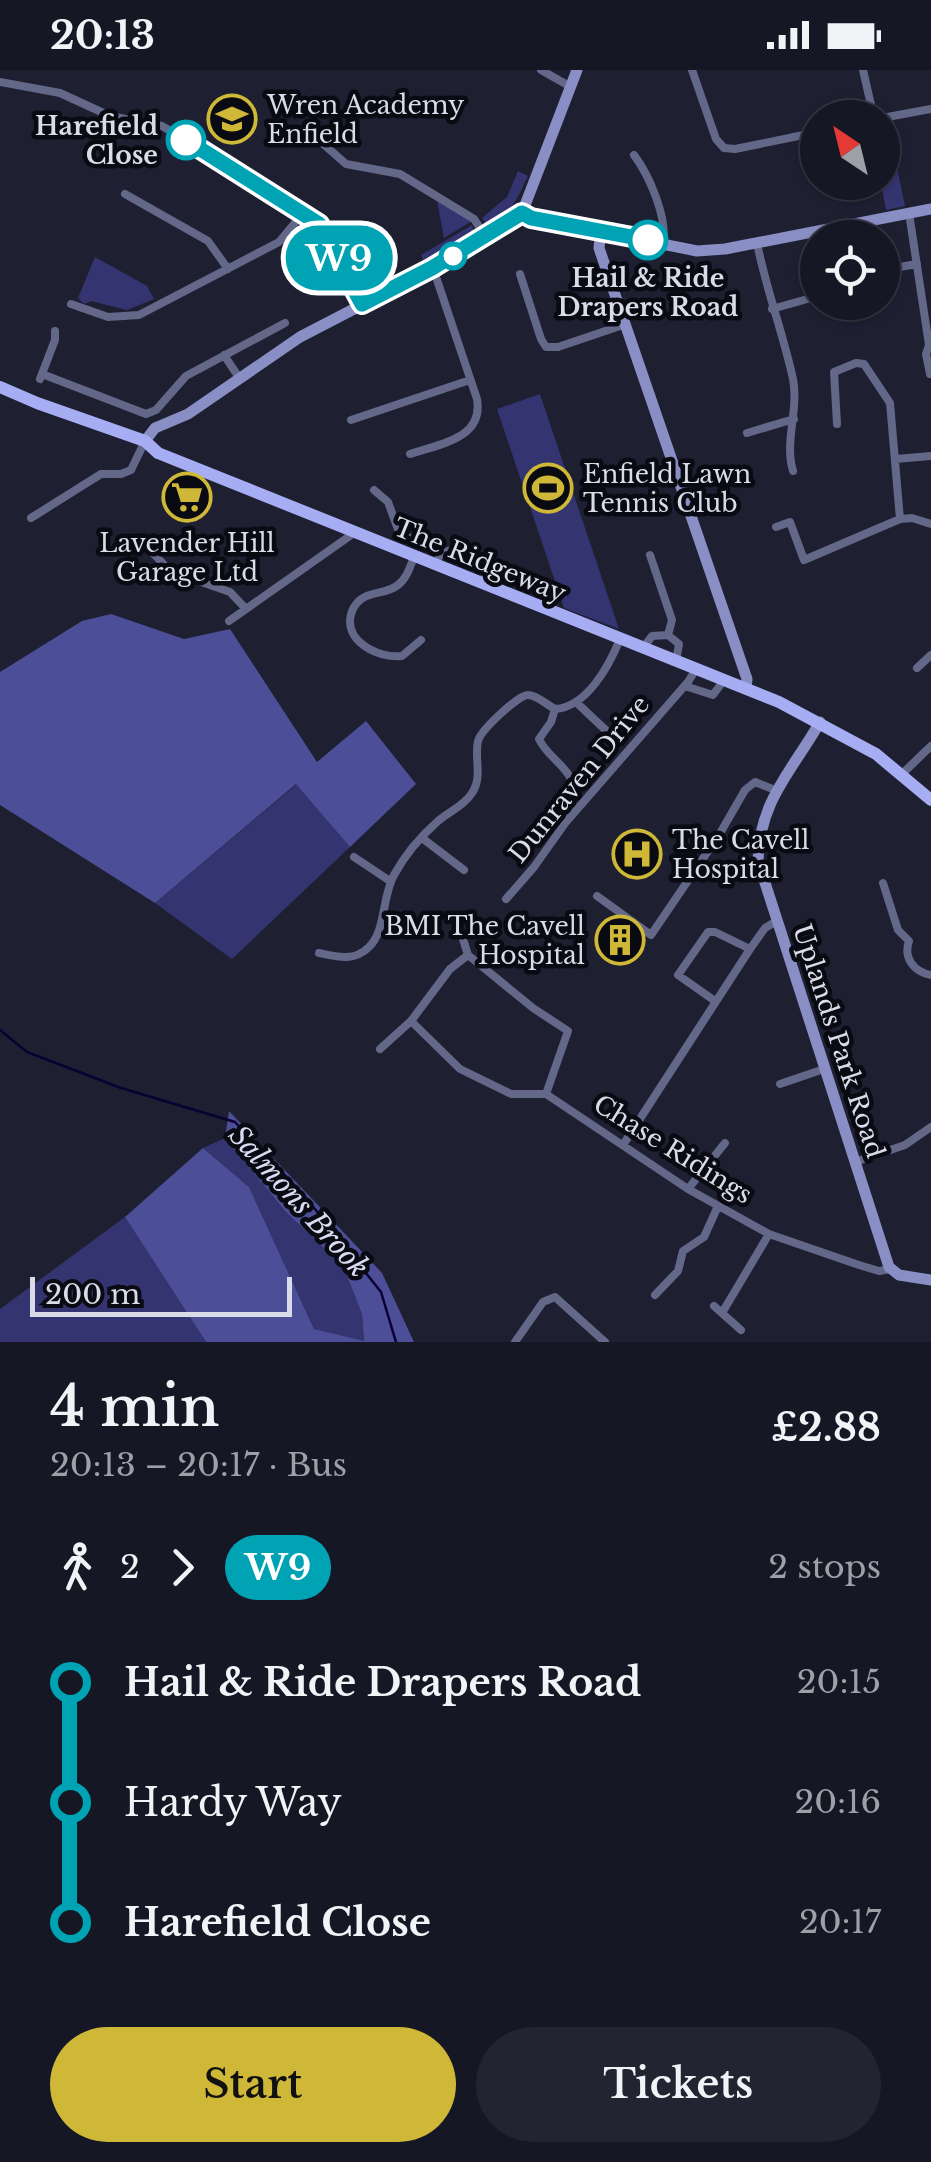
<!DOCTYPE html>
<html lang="en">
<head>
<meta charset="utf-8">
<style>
  body { margin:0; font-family:"Libre Baskerville",serif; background:#232432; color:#f1f3f6; height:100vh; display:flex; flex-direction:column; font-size:38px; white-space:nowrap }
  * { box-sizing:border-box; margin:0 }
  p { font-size:32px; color:#9e9fa7 }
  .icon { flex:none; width:55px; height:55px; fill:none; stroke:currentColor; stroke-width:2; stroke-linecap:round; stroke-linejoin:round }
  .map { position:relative; height:1272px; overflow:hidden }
  .panel { display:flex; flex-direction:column; background:#161725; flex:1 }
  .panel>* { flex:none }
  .badge { padding:0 20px; border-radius:32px; font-size:35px; line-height:65px }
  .needle { width:65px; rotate:325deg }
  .buttons { position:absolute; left:800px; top:30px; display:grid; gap:20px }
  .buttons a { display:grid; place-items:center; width:100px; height:100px; border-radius:50%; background:#161725; box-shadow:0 2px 8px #0004,0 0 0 2px #353642; font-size:50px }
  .scale { position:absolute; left:30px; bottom:25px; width:262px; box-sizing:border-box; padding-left:10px; border:5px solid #dadbe8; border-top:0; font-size:28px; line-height:35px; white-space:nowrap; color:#dadbe8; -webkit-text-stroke:8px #090a12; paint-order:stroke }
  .map>.badge { position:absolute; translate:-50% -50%; box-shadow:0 0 0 5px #fff }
  .legs { display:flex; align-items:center; gap:15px; height:110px; padding:0 50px; font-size:32px }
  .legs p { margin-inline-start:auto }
  .overview { display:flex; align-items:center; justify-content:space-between; height:170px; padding:0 50px }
  h1 { font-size:55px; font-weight:600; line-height:75px }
  .primary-button { display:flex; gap:20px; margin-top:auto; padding:20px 50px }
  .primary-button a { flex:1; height:115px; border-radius:60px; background:#cfb837; color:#111; font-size:40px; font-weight:600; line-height:115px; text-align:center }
  .primary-button a+a { background:#232432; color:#f1f3f6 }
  ul { padding:0 50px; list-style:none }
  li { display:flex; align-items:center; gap:35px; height:120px; font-size:38px }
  li i { display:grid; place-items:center; width:15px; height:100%; margin:0 12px; background:currentColor }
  li i::after { content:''; width:25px; height:25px; margin:-12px; border:8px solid; border-radius:50%; background:#161725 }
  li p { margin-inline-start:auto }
  li:first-child i { background:linear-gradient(#0000 50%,currentColor 0) }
  li:last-child i { background:linear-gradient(currentColor 50%,#0000 0) }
  .status { display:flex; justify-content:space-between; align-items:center; height:70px; padding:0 50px; background:#161725; direction:ltr }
  .status svg { height:28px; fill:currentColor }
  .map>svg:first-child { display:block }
</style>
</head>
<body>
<div class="status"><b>20:13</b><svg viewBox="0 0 49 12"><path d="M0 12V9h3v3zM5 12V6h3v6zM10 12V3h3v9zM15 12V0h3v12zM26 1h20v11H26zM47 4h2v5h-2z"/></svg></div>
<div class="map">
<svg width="931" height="1272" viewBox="0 0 931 1272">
  <rect width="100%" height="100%" fill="#1e1f31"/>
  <path fill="#343570" d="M888 54 905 136 886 140 881 113 883 55Z
    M518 101 528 106C518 127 510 146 488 156L482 148 507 127Z
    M437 131 472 151 444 168Z
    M472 155 474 163 424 192 421 185Z
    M95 187 147 216 154 229 127 240 91 231 84 234 78 228Z
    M540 324 619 559 564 538 497 339Z
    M297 714 350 777 232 889 155 833Z
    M225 1068 286 1142 343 1196 362 1244 364 1272 314 1259 249 1117 203 1078Z
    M125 1147 206 1272H0V1239Z"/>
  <path fill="#4c4e97" d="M111 544 184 569 230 559 317 692 366 651 416 714 350 777 296 714 155 833 0 735V602L82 551Z
    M229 1041 382 1203 414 1272H206L125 1147 203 1078 249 1117 314 1259 364 1271 362 1244 343 1196 286 1142 225 1068Z"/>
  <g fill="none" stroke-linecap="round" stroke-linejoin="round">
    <path stroke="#0a0032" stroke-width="2.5" d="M0 960 27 982 121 1018 235 1052 307 1129 381 1222 396 1272"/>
    <path stroke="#636788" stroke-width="8" d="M541 0 571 17
      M692 0 716 69 724 78 735 79 818 62
      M863 0 874 48
      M0 12 60 23 110 46 162 56 218 89 319 154 362 234
      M882 48 931 39
      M320 71 346 94 400 104 474 149 486 167
      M634 85C649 105 668 148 663 174
      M125 124 208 171 228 199
      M909 143 929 275 926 284 930 304
      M757 173C766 219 783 263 793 309 799 340 784 372 793 401
      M882 200 917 194
      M520 204 541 269 546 277H558L626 254
      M71 234 108 247 139 245 279 172 304 142
      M772 239 818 226
      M224 285 240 309
      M42 304 146 344 156 340 186 306 285 253
      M40 309 55 270V261
      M351 350 470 310
      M837 354 834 302 856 293 864 294 890 333 900 449
      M747 363 794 349
      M410 384C439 374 484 369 477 329L433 198
      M896 389 931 386
      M374 420 388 432 400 465 433 474 443 481
      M31 448 101 404H121L131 400 145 371
      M776 457 790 452 804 490 900 449 912 448 931 454
      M151 481 170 501 230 522 246 539
      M650 485 672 550 668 565
      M414 487C410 497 407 508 398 515 383 527 362 518 352 541 341 570 378 589 402 586L421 570
      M435 495 441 483 451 480C470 488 485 492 487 516
      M229 551 354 463
      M643 578 652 566 668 565 679 574 676 591
      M917 598 931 585
      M685 616 713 625 724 610
      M577 633 614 668
      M555 639 551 652 539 669C546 685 563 693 571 709
      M902 704 931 676
      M422 768 464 800
      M354 787 390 811
      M883 813 898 860 909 871C903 888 914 902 931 905
      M597 826 651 865 719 765 745 720 755 712 775 720
      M506 829 534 797 566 752 688 612 696 599
      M462 866 468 885
      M319 883C337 887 354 892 369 877 386 861 382 826 394 805 405 785 420 767 437 752 448 742 464 736 472 723 483 707 474 688 478 671 481 660 518 625 528 625 537 625 547 635 555 639 587 637 609 596 620 569
      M715 931 678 905 708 862H715L750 879
      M411 951 460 999 511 1024H546L688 1119 769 1164 859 1195 879 1201 891 1199
      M380 979 411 951 450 899 468 885 533 938 568 961 546 1024
      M780 1014 824 999
      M623 1075 750 879 765 858 775 852
      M855 1092 905 1075 931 1057
      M688 1119 725 1073
      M655 1225 678 1201 683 1181 704 1167 718 1136
      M714 1236 741 1260
      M722 1243 769 1164
      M515 1272 543 1232 555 1227 605 1272"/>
    <path stroke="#898ec4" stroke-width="11" d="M522 143 531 148 697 181 725 179 931 139
      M601 159 599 178 747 609 746 619
      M145 371 155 358 188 344 300 267 433 198 522 143 577 0
      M820 652C792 701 759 731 758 791L889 1197 899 1205 931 1210"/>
    <path stroke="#a6adf2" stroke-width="12" d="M0 317 37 333 145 371 158 383 779 632 876 684 931 730"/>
  </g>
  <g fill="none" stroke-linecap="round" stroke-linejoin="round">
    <g stroke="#fff" stroke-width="22">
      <path id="line-1" d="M186 70 319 154 362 234 432 198 522 143 531 148 648 170"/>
    </g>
    <use href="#line-1" stroke="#00a3b4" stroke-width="15"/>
  </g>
  <defs>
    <g id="school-ring" transform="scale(2.5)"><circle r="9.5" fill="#090a12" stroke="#cfb837" stroke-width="1.5"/><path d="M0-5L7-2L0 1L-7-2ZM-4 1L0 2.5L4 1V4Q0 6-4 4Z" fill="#cfb837"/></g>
    <g id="stadium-ring" transform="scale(2.5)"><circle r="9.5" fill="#090a12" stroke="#cfb837" stroke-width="1.5"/><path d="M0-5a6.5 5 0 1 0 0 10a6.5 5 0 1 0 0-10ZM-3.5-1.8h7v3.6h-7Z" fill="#cfb837"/></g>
    <g id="supermarket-ring" transform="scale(2.5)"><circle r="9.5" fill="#090a12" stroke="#cfb837" stroke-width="1.5"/><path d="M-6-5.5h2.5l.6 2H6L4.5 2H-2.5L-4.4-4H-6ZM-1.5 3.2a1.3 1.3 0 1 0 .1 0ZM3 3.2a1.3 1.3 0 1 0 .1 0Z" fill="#cfb837"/></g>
    <g id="hospital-ring" transform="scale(2.5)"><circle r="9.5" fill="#090a12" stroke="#cfb837" stroke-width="1.5"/><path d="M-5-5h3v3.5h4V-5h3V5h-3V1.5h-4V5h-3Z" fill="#cfb837"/></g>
    <g id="building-ring" transform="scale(2.5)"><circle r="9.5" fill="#090a12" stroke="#cfb837" stroke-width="1.5"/><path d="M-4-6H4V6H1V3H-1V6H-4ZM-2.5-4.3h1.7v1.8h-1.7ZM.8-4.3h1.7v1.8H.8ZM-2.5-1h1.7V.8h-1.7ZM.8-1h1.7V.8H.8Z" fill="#cfb837"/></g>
  </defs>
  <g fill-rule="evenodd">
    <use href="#school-ring" x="232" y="49"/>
    <use href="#stadium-ring" x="548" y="418"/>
    <use href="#supermarket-ring" x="187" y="427"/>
    <use href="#hospital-ring" x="637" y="784"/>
    <use href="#building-ring" x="620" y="870"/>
  </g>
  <g fill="#fff" stroke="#00a3b4" stroke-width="5">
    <circle cx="186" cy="70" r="18"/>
    <circle cx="648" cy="170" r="18"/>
    <circle cx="453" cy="186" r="12"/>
  </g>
  <g text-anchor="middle" stroke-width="9" stroke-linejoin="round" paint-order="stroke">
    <g font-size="25" fill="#dadbe8" stroke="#090a12" text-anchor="start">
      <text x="267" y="44">Wren Academy<tspan x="267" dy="29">Enfield</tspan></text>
      <text x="583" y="413">Enfield Lawn<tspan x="583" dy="29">Tennis Club</tspan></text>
      <text x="187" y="482" text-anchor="middle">Lavender Hill<tspan x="187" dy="29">Garage Ltd</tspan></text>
      <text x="672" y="779">The Cavell<tspan x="672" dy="29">Hospital</tspan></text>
      <text x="585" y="865" text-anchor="end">BMI The Cavell<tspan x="585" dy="29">Hospital</tspan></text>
    </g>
    <g font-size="25" font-weight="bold" fill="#dadbe8" stroke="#090a12" text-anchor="end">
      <text x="158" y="65">Harefield<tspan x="158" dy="29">Close</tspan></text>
      <text x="648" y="217" text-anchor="middle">Hail &amp; Ride<tspan x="648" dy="29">Drapers Road</tspan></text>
    </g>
    <g font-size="25" fill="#dadbe8" stroke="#090a12">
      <text transform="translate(480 490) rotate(22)" y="9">The Ridgeway</text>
      <text transform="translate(579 709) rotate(-51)" y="9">Dunraven Drive</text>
      <text transform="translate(839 971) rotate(72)" y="9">Uplands Park Road</text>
      <text transform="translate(673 1079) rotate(32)" y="9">Chase Ridings</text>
    </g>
    <g font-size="28" font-style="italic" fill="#d8dbf1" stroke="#090a12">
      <text transform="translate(299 1131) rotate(48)" y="10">Salmons Brook</text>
    </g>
  </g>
</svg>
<div class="buttons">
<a><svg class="needle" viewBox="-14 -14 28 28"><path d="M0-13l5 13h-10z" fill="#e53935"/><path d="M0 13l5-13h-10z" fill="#9e9fa7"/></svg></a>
<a><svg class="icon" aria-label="locate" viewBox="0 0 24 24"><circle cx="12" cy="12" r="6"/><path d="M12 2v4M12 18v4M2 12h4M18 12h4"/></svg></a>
</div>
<div class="scale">200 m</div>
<b class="badge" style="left:339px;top:188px;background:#00a3b4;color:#fff">W9</b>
</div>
<section class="panel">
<div class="overview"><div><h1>4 min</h1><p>20:13 – 20:17 · Bus</p></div><b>£2.88</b></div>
<div class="legs"><svg class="icon" aria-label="walk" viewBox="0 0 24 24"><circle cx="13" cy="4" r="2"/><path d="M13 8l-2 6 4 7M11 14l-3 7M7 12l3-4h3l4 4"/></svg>2<svg class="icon" aria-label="forward" viewBox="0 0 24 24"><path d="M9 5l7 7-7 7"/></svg><b class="badge" style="background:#00a3b4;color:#fff">W9</b><p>2 stops</p></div>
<ul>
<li><i style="color:#00a3b4"></i><b>Hail &amp; Ride Drapers Road</b><p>20:15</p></li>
<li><i style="color:#00a3b4"></i><span>Hardy Way</span><p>20:16</p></li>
<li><i style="color:#00a3b4"></i><b>Harefield Close</b><p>20:17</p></li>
</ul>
<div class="primary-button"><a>Start</a><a>Tickets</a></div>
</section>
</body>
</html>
